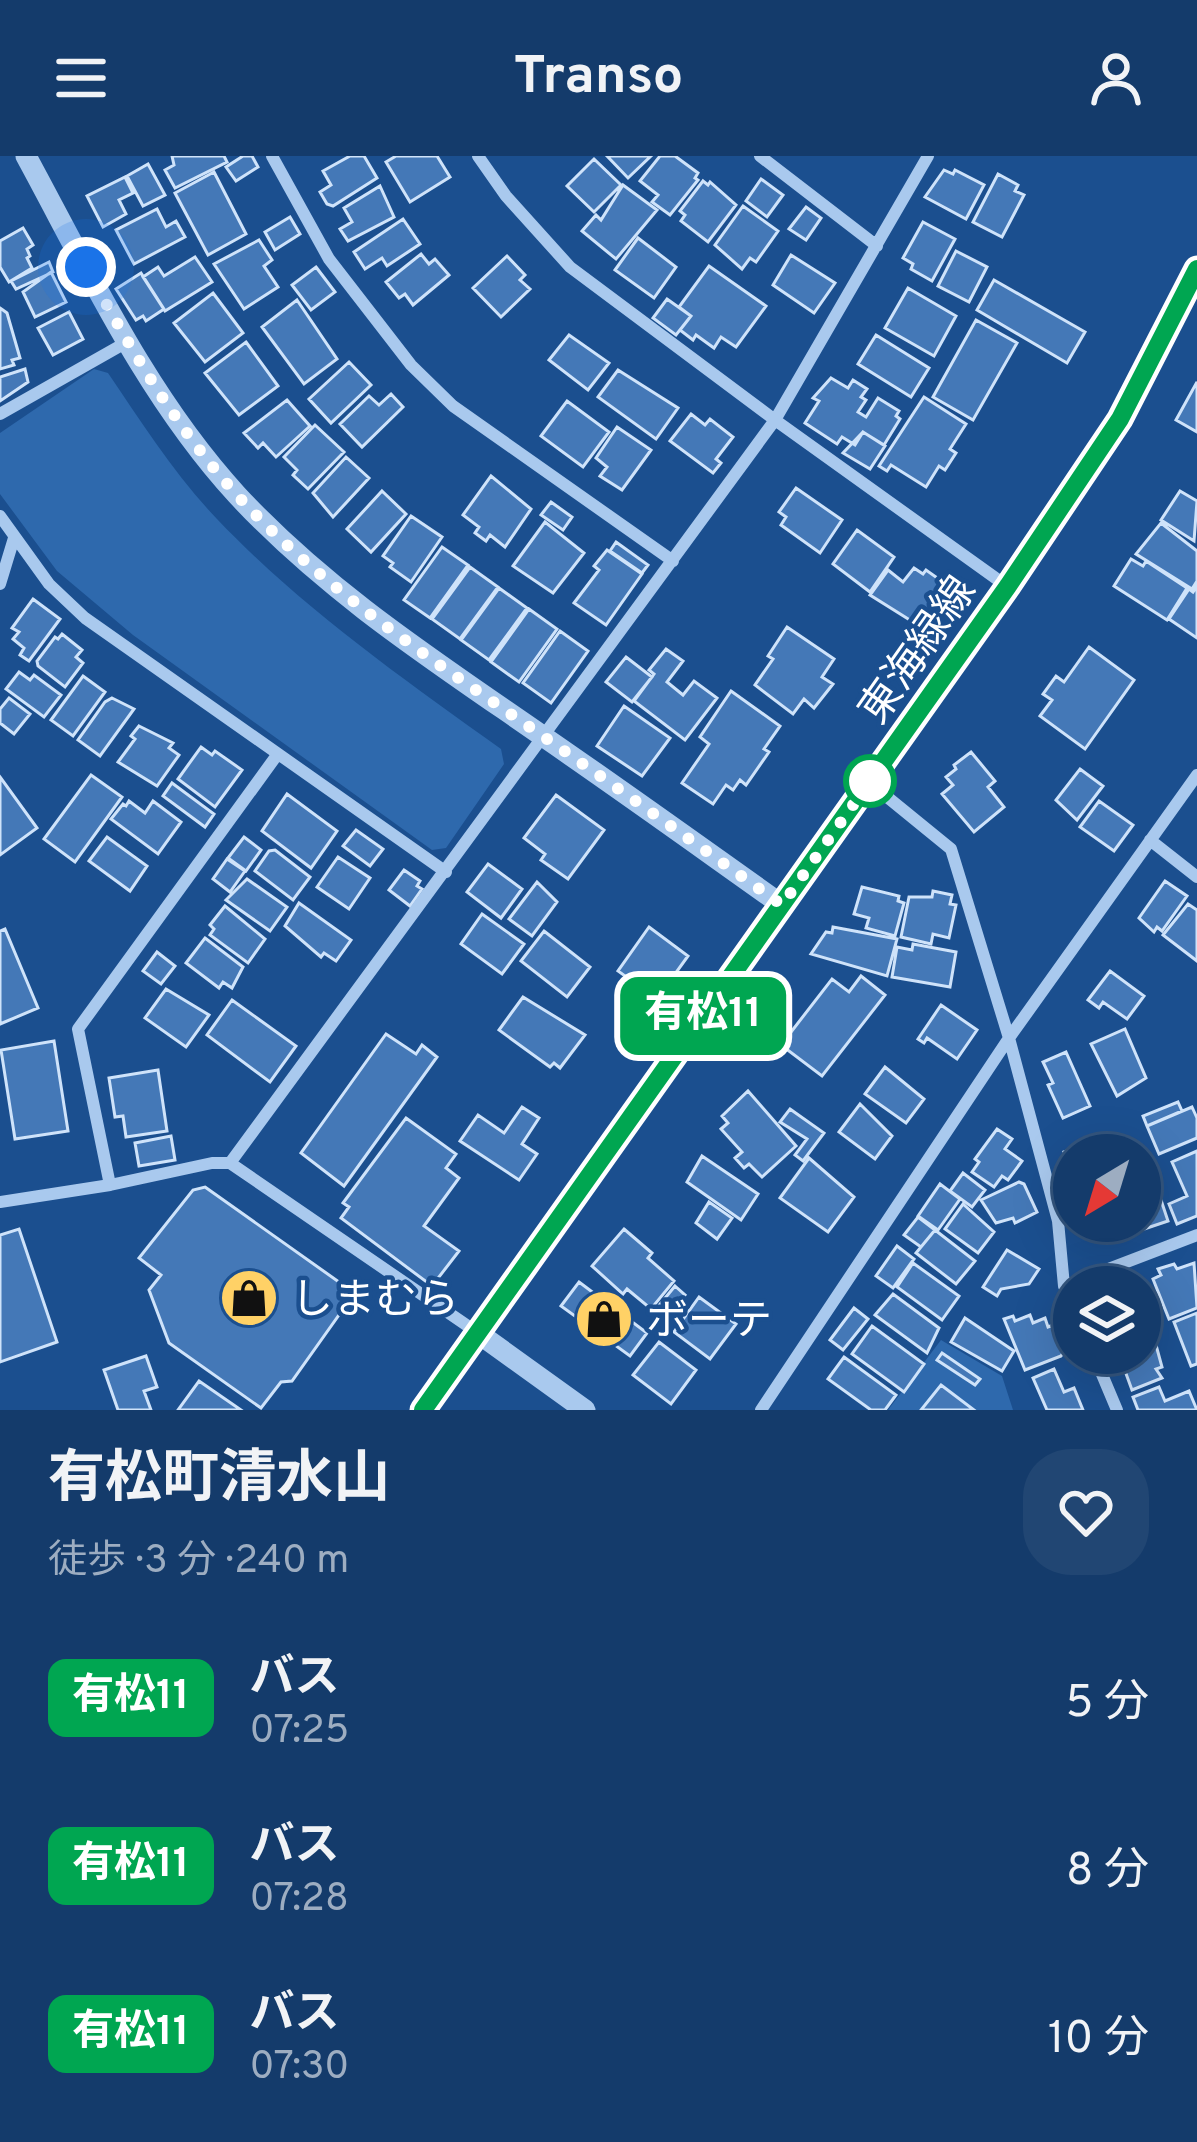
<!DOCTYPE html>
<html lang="ja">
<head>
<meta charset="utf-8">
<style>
  body { margin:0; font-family:Overpass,"Noto Sans JP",sans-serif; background:#214673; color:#f1f3f6; height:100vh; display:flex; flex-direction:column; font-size:45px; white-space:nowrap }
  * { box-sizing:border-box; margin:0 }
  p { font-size:39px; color:#9dadc1 }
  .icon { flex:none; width:66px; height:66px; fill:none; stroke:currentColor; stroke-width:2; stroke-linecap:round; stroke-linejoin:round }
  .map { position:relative; height:1254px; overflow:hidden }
  .details { display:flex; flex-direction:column; background:#143b6b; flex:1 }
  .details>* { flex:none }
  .badge { padding:0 24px; border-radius:18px; font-size:42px; line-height:78px }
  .needle { width:78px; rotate:218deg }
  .fabs { position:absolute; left:1053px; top:978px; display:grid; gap:24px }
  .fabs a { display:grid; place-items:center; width:108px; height:108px; border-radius:50%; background:#143b6b; box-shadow:0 12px 48px #0002,0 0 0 3px #33557e; font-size:60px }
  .you { position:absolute; width:60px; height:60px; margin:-30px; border:9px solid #fff; border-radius:50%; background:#1a73e8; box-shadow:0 0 0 18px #1a73e833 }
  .map>.badge { position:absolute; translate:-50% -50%; box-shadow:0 0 0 6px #fff }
  .round { display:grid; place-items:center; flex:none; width:126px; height:126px; border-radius:48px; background:#214673 }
  .headline { display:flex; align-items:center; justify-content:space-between; height:204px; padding:0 48px }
  h1 { font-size:57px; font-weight:700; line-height:90px }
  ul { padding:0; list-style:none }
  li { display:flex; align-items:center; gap:36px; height:168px; padding:0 48px }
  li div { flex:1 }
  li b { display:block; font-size:45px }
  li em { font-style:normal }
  li .badge { min-width:132px; font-weight:700; text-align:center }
  header { display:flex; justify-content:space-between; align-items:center; height:156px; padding:0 48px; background:#143b6b; font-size:54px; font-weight:700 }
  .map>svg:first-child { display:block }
</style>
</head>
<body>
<header><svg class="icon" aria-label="menu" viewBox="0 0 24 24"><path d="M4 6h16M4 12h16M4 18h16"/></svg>Transo<svg class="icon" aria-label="person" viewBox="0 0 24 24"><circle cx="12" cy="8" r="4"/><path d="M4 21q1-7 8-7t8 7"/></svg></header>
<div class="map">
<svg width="1197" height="1254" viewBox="0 0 1197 1254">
  <rect width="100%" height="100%" fill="#1b4f8f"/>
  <path fill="#2e69ad" d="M94 213 108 217C142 267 175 319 217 363 302 452 402 522 501 593L504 608 446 692 432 694 133 479 57 415 0 338V277Z
    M941 1184 1002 1220 1013 1254H888Z"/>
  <path fill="#4478b7" stroke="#cfe3fa" stroke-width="3" d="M224 0 227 6 175 32 165 14 174 9 172 0Z
    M243 0H252L258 11 236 25 226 11Z
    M350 0H364L377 22 333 50 327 48 320 36 331 29 323 15Z
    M396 0H437L450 21 410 46 386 6Z
    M607 0H651L628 22Z
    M660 0H675L698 17 695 22 698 24 670 59 652 46 658 39 640 25Z
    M594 3 621 29 594 56 567 30Z
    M148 8 165 39 143 50 127 20Z
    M944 14 953 18 955 14 984 29 966 63 925 41Z
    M214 16 246 78 208 99 175 37Z
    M998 18 1018 29 1015 35 1024 39 1002 81 973 66Z
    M125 21 133 37 119 44 126 58 103 71 87 40Z
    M761 23 783 39 767 61 746 45Z
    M703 25 708 29 710 26 736 49 708 86 681 65 685 59 680 55Z
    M623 29 657 54 616 103 582 75 596 59 601 64Z
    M380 30 394 61 348 85 340 73 352 66 344 52Z
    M743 50 778 75 756 106 750 102 742 113 715 89Z
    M806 51 821 62 806 84 789 73Z
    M157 53 166 71 176 65 185 81 134 108 116 74Z
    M290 61 300 78 275 94 265 76Z
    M403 63 420 88 387 110 382 102 365 113 354 96Z
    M923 66 955 83 932 125 911 113 913 108 903 102Z
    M23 72 33 89 27 93 30 100 27 102 32 112 9 126 0 111V85Z
    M638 82 676 111 654 142 615 114Z
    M259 84 272 104 264 110 278 131 244 153 214 108Z
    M956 95 987 111 969 146 938 130Z
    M421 98 429 108 435 103 449 119 413 149 405 138 399 142 386 126Z
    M791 99 835 127 814 157 773 129Z
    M507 100 525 119 520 124 530 133 501 161 473 132Z
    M195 101 212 126 165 155 143 121 158 111 164 120Z
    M49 106 53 116 16 133 11 125Z
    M709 110 766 150 736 191 721 181 714 192 696 179 693 184 680 174 691 160 679 151Z
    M316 111 335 136 311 154 292 129Z
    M51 116 66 146 35 161 23 136Z
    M141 117 164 153 146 165 143 160 136 164 116 133Z
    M994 124 1085 176 1067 207 977 154Z
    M908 132 956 160 934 200 885 172Z
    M213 137 243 177 205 206 174 167Z
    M667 143 691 160 676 179 653 162Z
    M297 144 337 203 304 228 262 171Z
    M0 152 7 157 20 202 12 204 14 209 0 213Z
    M69 156 83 183 53 199 38 172Z
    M976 164 1017 187 973 264 933 241Z
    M569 179 609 207 588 234 549 204Z
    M876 179 929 212 911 241 858 208Z
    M246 186 278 230 239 259 205 217Z
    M349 206 371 229 331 267 309 243Z
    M25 213 28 226 0 245V221Z
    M618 214 678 252 656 283 598 241Z
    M831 222 848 232 853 224 867 233 861 241 866 244 858 256 866 261 878 242 899 255 896 260 900 263 884 289 863 276 855 289 842 281 837 288 805 267 819 245 813 242Z
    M1197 226V276L1176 264Z
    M391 238 403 251 362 291 340 268 369 240 379 249Z
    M924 241 966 268 950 293 956 297 945 314 939 310 926 331 891 309 887 315 879 310Z
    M287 244 310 270 276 301 263 287 258 292 244 277Z
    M567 245 609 276 583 311 541 280Z
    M691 258 705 269 710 263 733 281 716 303 721 307 713 317 670 285Z
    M315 269 344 296 308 333 293 319 297 314 284 301Z
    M617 271 651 294 622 334 600 320 607 311 596 302Z
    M863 276 885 290 870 313 843 297Z
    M346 301 369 322 333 361 313 337Z
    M491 320 531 353 505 391 490 379 486 385 475 377 479 371 463 359Z
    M796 332 842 364 820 397 781 369 786 361 779 356Z
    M382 335 406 358 371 396 347 373Z
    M1180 335 1197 345 1194 385 1161 364Z
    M551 346 572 361 563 374 541 359Z
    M411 360 442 381 411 426 390 411 393 407 383 400Z
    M545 366 584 397 553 437 513 410Z
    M1161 367 1197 395V425L1192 433 1136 398Z
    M857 374 894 401 870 436 833 408Z
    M616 386 648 409 642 417 610 395Z
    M442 391 468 409 430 462 404 444Z
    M607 394 642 418 606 469 574 447 599 414 594 410Z
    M1131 403 1143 410 1146 405 1187 432 1167 464 1114 430Z
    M470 411 498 431 460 483 432 463Z
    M914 412 923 418 926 414 953 433 931 464 920 456 913 466 870 439 888 414 903 426Z
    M1197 430V482L1169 463 1189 433 1193 436Z
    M499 432 527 452 489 504 461 484Z
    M33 443 60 463 29 505 20 499 24 492 13 483 19 476 12 472Z
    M529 453 557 473 519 526 491 506Z
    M787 471 834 503 822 521 833 528 814 552 804 543 793 558 755 529 773 503 768 500Z
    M560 475 588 495 551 547 523 527Z
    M62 478 82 494 76 501 83 507 65 531 38 510 37 505 55 481 58 483Z
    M1089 491 1134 524 1085 593 1040 560 1052 544 1043 538 1056 520 1064 526Z
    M666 493 683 505 667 526 683 539 694 525 717 542 685 584 634 545 654 518 649 514Z
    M626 501 652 521 632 546 606 526Z
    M19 516 30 524 34 519 61 539 44 561 6 533Z
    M83 520 105 536 73 580 51 564Z
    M731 535 780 570 764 593 769 596 746 629 740 624 733 634 726 629 713 648 682 627 709 588 700 581Z
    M9 542 30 558 14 578 0 567V553Z
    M112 542 134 553 100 600 78 584 105 546Z
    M624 550 670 582 642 620 597 590Z
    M139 570 173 587 169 592 179 599 157 630 118 606 135 583 131 580Z
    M201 591 212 599 215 595 242 614 215 651 178 623Z
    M971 596 995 625 988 631 1004 651 974 676 942 638 953 629 946 621 956 613 954 609Z
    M1080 613 1103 630 1077 664 1056 644Z
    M91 619 122 641 75 706 44 683Z
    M0 621 37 672 0 699Z
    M172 627 214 658 205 671 163 640Z
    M287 638 337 675 311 712 262 675Z
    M556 639 604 674 568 723 541 704 545 698 524 682Z
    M129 645 145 657 153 645 181 666 158 698 111 663 123 648 126 650Z
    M1099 645 1133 669 1114 695 1080 671Z
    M356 674 383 693 370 710 343 690Z
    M107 681 147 710 130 735 89 705Z
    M244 681 261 694 246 715 228 702Z
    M275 694 310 721 293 744 255 715 269 695Z
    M338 701 370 722 349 753 317 731Z
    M227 703 245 715 230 736 213 723Z
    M488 708 522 733 501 762 467 736Z
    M404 714 420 725 417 730 422 733 410 750 389 734Z
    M247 723 287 751 270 775 226 744Z
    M1165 725 1187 740 1162 775 1157 771 1154 776 1139 762Z
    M537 726 557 746 532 780 509 763Z
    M862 731 899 740 898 745 904 747 895 780 866 772 869 762 854 758Z
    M933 735 952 739 950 748 956 749 949 782 933 778 931 788 901 781 909 741H932Z
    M299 747 351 784 336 805 324 797 321 801 285 770Z
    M1188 748 1197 754V805L1163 779Z
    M225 750 265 783 248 807 210 779 214 773 210 769Z
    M482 758 524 788 502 818 461 788Z
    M649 771 688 800 657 843 618 815Z
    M833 771 897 783 887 820 811 798 826 776 832 777Z
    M5 773 38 852 0 868V775Z
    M544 775 590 811 567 841 521 805Z
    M205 782 243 811 232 832 223 826 219 832 186 807Z
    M913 788 956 796 950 831 892 821 897 791 912 794Z
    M157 796 175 810 161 828 143 815Z
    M1110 815 1144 840 1127 863 1103 846 1099 852 1088 844Z
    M861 820 885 839 822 920 781 889 832 823 849 836Z
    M166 833 209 859 186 891 145 862Z
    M523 841 585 879 560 912 554 907 550 911 499 874Z
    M232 844 296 890 270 926 207 879Z
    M941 849 977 874 957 903 927 882 924 887 918 883Z
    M1125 873 1146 922 1117 940 1091 888Z
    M386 878 416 898 422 889 437 901 344 1030 301 997Z
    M54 885 68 975 15 983 1 894Z
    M1066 896 1090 950 1063 962 1048 929 1053 927 1043 906Z
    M885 911 924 943 906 967 865 938Z
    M158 914 167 975 126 981 123 960 115 961 109 922Z
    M748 935 796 990 762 1021 749 1008 744 1012 735 1002 742 996 721 973 728 967 722 960Z
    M1178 946 1182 955 1147 970 1143 960Z
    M860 948 892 980 875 1003 839 976Z
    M522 951 539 962 522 988 537 998 519 1024 460 985 478 959 504 977Z
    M1192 951 1197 962V982L1159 998 1147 970Z
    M790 953 824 977 803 1005 795 999 807 983 780 966Z
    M406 962 456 998 446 1012 459 1022 424 1070 459 1095 432 1130 341 1062 349 1051 343 1047Z
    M997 973 1012 983 1005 993 1022 1005 1008 1024 1002 1020 994 1031 972 1016 979 1006 975 1003Z
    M171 980 175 1004 139 1010 135 987Z
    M1100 983 1110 999H1074V1022L1064 996Z
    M1197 995V1060L1177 1068 1169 1048 1187 1040 1172 1006Z
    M702 1000 758 1038 741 1064 687 1026Z
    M809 1002 854 1041 828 1076 780 1042Z
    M963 1017 985 1034 972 1051 950 1035Z
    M1145 1017 1155 1046 1161 1044 1168 1065 1144 1073 1140 1061V1019Z
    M1019 1026 1024 1028 1037 1056 1015 1067 1013 1062 996 1067 981 1044Z
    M940 1028 960 1043 938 1074 918 1060Z
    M205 1031 346 1131V1149L292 1225 281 1226 261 1252 169 1187 149 1134 161 1119 139 1102 193 1034Z
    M709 1046 732 1062 717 1083 696 1067Z
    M963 1048 994 1076 978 1097 945 1073Z
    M918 1061 935 1074 921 1091 904 1079Z
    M19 1073 57 1186 0 1206V1079Z
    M624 1073 652 1097 648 1102 674 1125 651 1153 627 1133 623 1138 592 1110Z
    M935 1074 975 1105 956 1128 916 1097Z
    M897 1090 914 1103 893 1132 876 1120Z
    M1007 1094 1039 1113 1029 1128 1001 1133 997 1140 983 1131Z
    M913 1107 959 1140 942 1164 897 1131Z
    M1194 1107 1197 1152 1169 1163 1153 1123 1161 1119 1158 1113 1174 1108 1177 1113Z
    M579 1126 647 1177 630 1200 561 1150Z
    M675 1130 685 1139 663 1166 652 1158Z
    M893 1138 939 1172 927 1197 875 1159Z
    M699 1141 736 1168 710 1203 674 1176Z
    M854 1152 868 1163 843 1194 830 1184Z
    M1197 1157V1208L1191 1210 1174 1166Z
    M1030 1159 1033 1167 1045 1162 1048 1171 1053 1169 1064 1195 1061 1200 1025 1214 1004 1163 1013 1160 1015 1165Z
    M965 1162 1014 1195 1002 1215 951 1186Z
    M872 1170 924 1208 904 1236 852 1198Z
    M1153 1178 1162 1211 1156 1213 1162 1222 1132 1234 1121 1204 1140 1197V1183Z
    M659 1186 696 1214 671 1248 633 1219Z
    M942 1197 980 1223 975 1229 937 1204Z
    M146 1200 157 1231 144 1235 151 1254H118L104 1214Z
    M844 1201 896 1239 885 1254H871L828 1223Z
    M1054 1213 1064 1236 1074 1232 1083 1254H1047L1033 1222Z
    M199 1225 241 1254H178Z
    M941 1229 974 1254H921Z
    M1159 1231 1165 1245 1189 1235 1197 1254H1138L1133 1241Z"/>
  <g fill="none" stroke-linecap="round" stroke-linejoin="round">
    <path stroke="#a9c9ee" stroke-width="12" d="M272 0 329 103 411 209 453 250 673 405
      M478 0 506 40 570 111 775 264 1008 431
      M760 0 877 90
      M0 258 127 186
      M0 360 49 428 85 462 446 716
      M0 428 14 382
      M870 627 951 693 1009 882 1058 1065 1064 1130
      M1150 684 1197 721
      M230 1007 775 264 928 0
      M110 1029 78 873 277 599
      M0 1046 110 1029 212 1007H230L478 1177
      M1074 1152 1064 1130 1197 1079
      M1093 1197 1117 1254
      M761 1254 1009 882 1197 619"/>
    <path stroke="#a9c9ee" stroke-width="21" d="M26 0C89 116 147 241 237 339 327 436 436 506 544 581 624 636 703 693 782 749
      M478 1177 585 1254"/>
    <path stroke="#d6e6fa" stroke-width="24" d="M423 1254 1008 431 1120 263 1197 113"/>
  </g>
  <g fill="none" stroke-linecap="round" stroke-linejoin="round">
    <g stroke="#fff" stroke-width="27">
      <path id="line" d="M423 1254 1008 430 1120 263 1197 113"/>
    </g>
    <use href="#line" stroke="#00a651" stroke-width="18"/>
    <path stroke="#fff" stroke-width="12" stroke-dasharray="0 21.6" d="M86 111C129 190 176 272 237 339 326 436 436 506 544 581 624 636 703 693 782 749L870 625"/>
  </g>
  <defs>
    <g id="shop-disc" transform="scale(3)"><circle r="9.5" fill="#ffd166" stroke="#1b4f8f"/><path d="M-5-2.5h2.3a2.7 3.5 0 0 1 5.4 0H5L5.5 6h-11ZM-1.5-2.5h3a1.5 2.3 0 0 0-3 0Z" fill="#111"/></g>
  </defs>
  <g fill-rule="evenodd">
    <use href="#shop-disc" x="249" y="1142"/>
    <use href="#shop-disc" x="604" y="1163"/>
  </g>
  <circle fill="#fff" stroke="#00a651" stroke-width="6" cx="870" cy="625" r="24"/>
  <g text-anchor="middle" stroke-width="9" stroke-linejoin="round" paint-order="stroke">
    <g font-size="42" fill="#fff" stroke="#1b4f8f">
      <text transform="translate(916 493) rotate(-55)" y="15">東海緑線</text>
    </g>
    <g font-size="42" fill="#fff" stroke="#1b4f8f" text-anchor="start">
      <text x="291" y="1157">しまむら</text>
      <text x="646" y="1178">ボーテ</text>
    </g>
  </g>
</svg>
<div class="fabs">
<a><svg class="needle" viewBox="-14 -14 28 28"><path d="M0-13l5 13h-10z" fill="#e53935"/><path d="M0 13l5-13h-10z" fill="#9dadc1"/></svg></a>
<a><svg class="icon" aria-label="layers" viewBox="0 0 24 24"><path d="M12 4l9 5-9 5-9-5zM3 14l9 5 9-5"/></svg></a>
</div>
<div class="you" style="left:86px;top:111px"></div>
<b class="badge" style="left:703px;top:860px;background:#00a651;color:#fff">有松11</b>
</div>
<section class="details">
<div class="headline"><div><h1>有松町清水山</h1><p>徒歩 · 3 分 · 240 m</p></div><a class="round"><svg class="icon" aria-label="heart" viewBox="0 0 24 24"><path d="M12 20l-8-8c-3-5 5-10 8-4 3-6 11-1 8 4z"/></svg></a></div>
<ul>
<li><span class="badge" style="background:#00a651;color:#fff">有松11</span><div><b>バス</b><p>07:25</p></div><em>5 分</em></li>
<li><span class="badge" style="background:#00a651;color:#fff">有松11</span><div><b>バス</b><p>07:28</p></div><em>8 分</em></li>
<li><span class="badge" style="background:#00a651;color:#fff">有松11</span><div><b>バス</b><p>07:30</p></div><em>10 分</em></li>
</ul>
</section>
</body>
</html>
